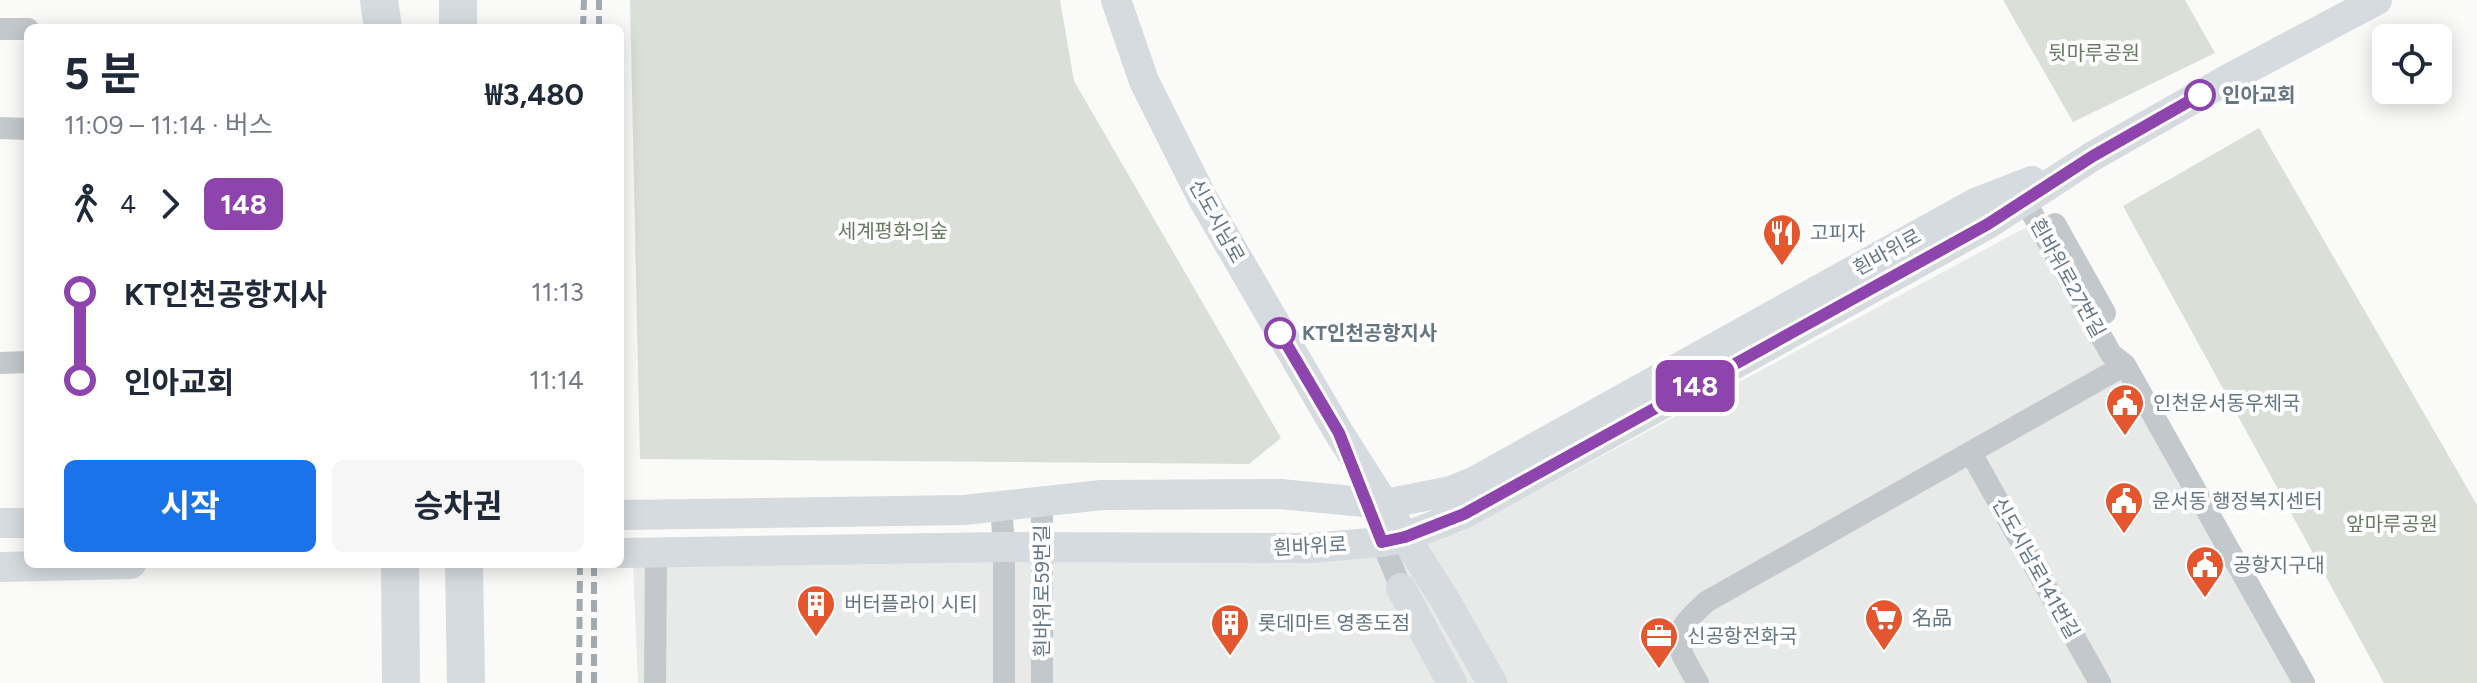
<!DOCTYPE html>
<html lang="ko">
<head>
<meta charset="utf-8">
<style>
  body { margin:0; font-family:Figtree,"Noto Sans KR",sans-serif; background:#f6f6f7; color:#1f2937; height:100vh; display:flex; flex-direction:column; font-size:30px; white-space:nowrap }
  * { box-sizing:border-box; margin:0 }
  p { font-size:26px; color:#747a83 }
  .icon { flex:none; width:44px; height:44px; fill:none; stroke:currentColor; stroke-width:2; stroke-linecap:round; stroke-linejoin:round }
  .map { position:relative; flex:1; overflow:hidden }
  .details { position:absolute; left:24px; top:24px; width:600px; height:544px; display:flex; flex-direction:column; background:#fff; border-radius:12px; box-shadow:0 4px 20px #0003 }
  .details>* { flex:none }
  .badge { padding:0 16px; border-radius:12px; font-size:28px; line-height:52px }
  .fabs { position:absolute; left:2372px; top:24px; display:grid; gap:16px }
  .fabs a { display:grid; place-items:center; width:80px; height:80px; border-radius:12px; background:#fff; box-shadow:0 4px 20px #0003; font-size:40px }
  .map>.badge { position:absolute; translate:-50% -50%; box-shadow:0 0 0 4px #fff }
  .legs { display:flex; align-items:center; gap:12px; height:88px; padding:0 40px; font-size:26px }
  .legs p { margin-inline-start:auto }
  .summary { display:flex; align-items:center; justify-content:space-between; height:136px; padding:0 40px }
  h1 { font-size:44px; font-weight:700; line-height:60px }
  .action { display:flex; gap:16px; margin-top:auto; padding:16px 40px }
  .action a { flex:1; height:92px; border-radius:12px; background:#1a73e8; color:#fff; font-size:32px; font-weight:700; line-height:92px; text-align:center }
  .action a+a { background:#f6f6f7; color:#1f2937 }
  ul { padding:0 40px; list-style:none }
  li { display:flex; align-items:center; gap:28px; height:88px; font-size:30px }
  li i { display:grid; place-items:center; width:12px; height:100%; margin:0 10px; background:currentColor }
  li i::after { content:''; width:20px; height:20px; margin:-10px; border:6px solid; border-radius:50%; background:#fff }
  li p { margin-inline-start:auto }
  li:first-child i { background:linear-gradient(#0000 50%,currentColor 0) }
  li:last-child i { background:linear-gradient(currentColor 50%,#0000 0) }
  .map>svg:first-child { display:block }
</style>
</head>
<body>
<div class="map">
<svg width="2477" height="683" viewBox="0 0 2477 683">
  <rect width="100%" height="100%" fill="#fafaf8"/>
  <path fill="#e8e9e9" d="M2045 217 2313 683H638L632 541 1459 533Z"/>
  <path fill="#dadfd7" d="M630 0H1060L1074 81 1281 438 1249 464 640 459Z
    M2003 0H2185L2215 53 2073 122Z
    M2259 128 2477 505V683H2384L2123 206Z"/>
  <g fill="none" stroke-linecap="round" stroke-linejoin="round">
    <path stroke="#c3c8cc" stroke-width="22" d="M0 29H28
      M0 128 28 129
      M2019 190 2111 354 2125 365 2304 683
      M2055 224 2105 313
      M0 363 28 362
      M1971 453 2100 683
      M1001 505 1004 547V683
      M1382 542 1401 588
      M655 683 656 552
      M1042 683V500
      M1698 683C1674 641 1668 637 1706 602L2125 365"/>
    <path stroke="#d6dbdf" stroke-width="30" d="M1116 0 1144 81 1203 199 1339 433 1445 600 1492 683
      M620 515 964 510 1102 495 1280 494 1385 504 1451 491 1475 481 1975 203 2032 181
      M0 523H28
      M620 553 1004 547 1310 548 1382 542 1405 537 1464 514 1988 224 2093 156 2230 78 2377 0
      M0 567 131 564
      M1401 588 1452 683"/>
    <path stroke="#d6dbdf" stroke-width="38" d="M379 0 383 28
      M458 0V28
      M400 564 401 683
      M464 564 466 683"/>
    <path stroke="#a2aab0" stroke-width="6" stroke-dasharray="12 6" stroke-linecap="butt" d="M583 28 584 0
      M599 28V0
      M594 564V683
      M579 683 580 564"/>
  </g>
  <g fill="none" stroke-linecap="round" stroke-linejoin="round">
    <g stroke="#fff" stroke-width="18">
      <path id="line-1" d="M1280 333 1339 433 1382 542 1405 537 1464 514 1988 224 2093 156 2200 95"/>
    </g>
    <use href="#line-1" stroke="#8e44ad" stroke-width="12"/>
  </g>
  <defs>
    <g id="restaurant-pin" transform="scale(2)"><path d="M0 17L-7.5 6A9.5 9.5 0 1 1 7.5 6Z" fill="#e4572e" stroke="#fff"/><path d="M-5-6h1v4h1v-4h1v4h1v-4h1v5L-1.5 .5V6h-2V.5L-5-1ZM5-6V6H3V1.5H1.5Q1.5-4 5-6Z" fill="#fff"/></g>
    <g id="civic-pin" transform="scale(2)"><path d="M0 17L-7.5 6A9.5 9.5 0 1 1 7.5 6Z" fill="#e4572e" stroke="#fff"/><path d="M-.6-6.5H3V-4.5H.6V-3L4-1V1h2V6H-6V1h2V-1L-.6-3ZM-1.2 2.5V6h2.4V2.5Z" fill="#fff"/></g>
    <g id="building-pin" transform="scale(2)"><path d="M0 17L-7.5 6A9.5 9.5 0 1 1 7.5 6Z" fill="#e4572e" stroke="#fff"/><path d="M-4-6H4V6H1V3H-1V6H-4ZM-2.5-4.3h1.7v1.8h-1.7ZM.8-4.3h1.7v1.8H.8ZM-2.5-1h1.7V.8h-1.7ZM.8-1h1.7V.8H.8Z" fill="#fff"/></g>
    <g id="supermarket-pin" transform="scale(2)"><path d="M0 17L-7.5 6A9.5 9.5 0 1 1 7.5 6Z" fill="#e4572e" stroke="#fff"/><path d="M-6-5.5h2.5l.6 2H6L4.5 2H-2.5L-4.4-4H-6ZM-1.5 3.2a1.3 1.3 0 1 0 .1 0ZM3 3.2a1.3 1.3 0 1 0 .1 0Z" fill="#fff"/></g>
    <g id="office-pin" transform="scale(2)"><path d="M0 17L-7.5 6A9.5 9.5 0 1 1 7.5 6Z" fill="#e4572e" stroke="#fff"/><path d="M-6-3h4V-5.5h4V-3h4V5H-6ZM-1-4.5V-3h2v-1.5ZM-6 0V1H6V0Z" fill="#fff"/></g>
  </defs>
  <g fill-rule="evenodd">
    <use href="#restaurant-pin" x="1782" y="233"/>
    <use href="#civic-pin" x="2125" y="403"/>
    <use href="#civic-pin" x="2124" y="501"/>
    <use href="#civic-pin" x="2205" y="565"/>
    <use href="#building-pin" x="816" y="604"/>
    <use href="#supermarket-pin" x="1884" y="618"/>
    <use href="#building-pin" x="1230" y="623"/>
    <use href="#office-pin" x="1659" y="636"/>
  </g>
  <g fill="#fff" stroke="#8e44ad" stroke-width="4">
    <circle cx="2200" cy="95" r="14"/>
    <circle cx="1280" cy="333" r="14"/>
  </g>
  <g text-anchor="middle" stroke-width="8" stroke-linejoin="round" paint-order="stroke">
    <g font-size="20" fill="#687a64" stroke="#fff">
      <text x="2094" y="60">뒷마루공원</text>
      <text x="893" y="238">세계평화의숲</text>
      <text x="2392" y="531">앞마루공원</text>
    </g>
    <g font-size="20" font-weight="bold" fill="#657683" stroke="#fff" text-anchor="start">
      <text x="2222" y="102">인아교회</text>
      <text x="1302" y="340">KT인천공항지사</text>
    </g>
    <g font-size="20" fill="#657683" stroke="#fff">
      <text transform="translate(1217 221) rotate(61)" y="7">신도시남로</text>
      <text transform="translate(1887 252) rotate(-29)" y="7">흰바위로</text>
      <text transform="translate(2068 278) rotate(61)" y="7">흰바위로27번길</text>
      <text transform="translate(1310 546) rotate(-3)" y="7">흰바위로</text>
      <text transform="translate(2036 568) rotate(61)" y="7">신도시남로141번길</text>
      <text transform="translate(1042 591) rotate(-90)" y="7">흰바위로59번길</text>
    </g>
    <g font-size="20" fill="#657683" stroke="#fff" text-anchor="start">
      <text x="1810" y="240">고피자</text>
      <text x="2153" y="410">인천운서동우체국</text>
      <text x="2152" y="508">운서동 행정복지센터</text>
      <text x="2233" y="572">공항지구대</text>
      <text x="844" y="611">버터플라이 시티</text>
      <text x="1912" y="625">名品</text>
      <text x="1258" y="630">롯데마트 영종도점</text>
      <text x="1687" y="643">신공항전화국</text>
    </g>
  </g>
</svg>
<div class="fabs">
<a><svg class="icon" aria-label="locate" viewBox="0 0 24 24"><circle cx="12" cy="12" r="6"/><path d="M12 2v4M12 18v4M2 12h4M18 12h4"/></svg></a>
</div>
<b class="badge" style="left:1695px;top:386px;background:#8e44ad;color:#fff">148</b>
<section class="details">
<div class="summary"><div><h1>5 분</h1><p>11:09 – 11:14 · 버스</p></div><b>₩3,480</b></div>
<div class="legs"><svg class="icon" aria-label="walk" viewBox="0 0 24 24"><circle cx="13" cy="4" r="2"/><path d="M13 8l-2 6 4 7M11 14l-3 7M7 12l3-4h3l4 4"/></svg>4<svg class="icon" aria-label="forward" viewBox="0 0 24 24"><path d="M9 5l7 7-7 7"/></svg><b class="badge" style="background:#8e44ad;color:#fff">148</b></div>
<ul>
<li><i style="color:#8e44ad"></i><b>KT인천공항지사</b><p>11:13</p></li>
<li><i style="color:#8e44ad"></i><b>인아교회</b><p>11:14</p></li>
</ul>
<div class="action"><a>시작</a><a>승차권</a></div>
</section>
</div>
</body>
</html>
